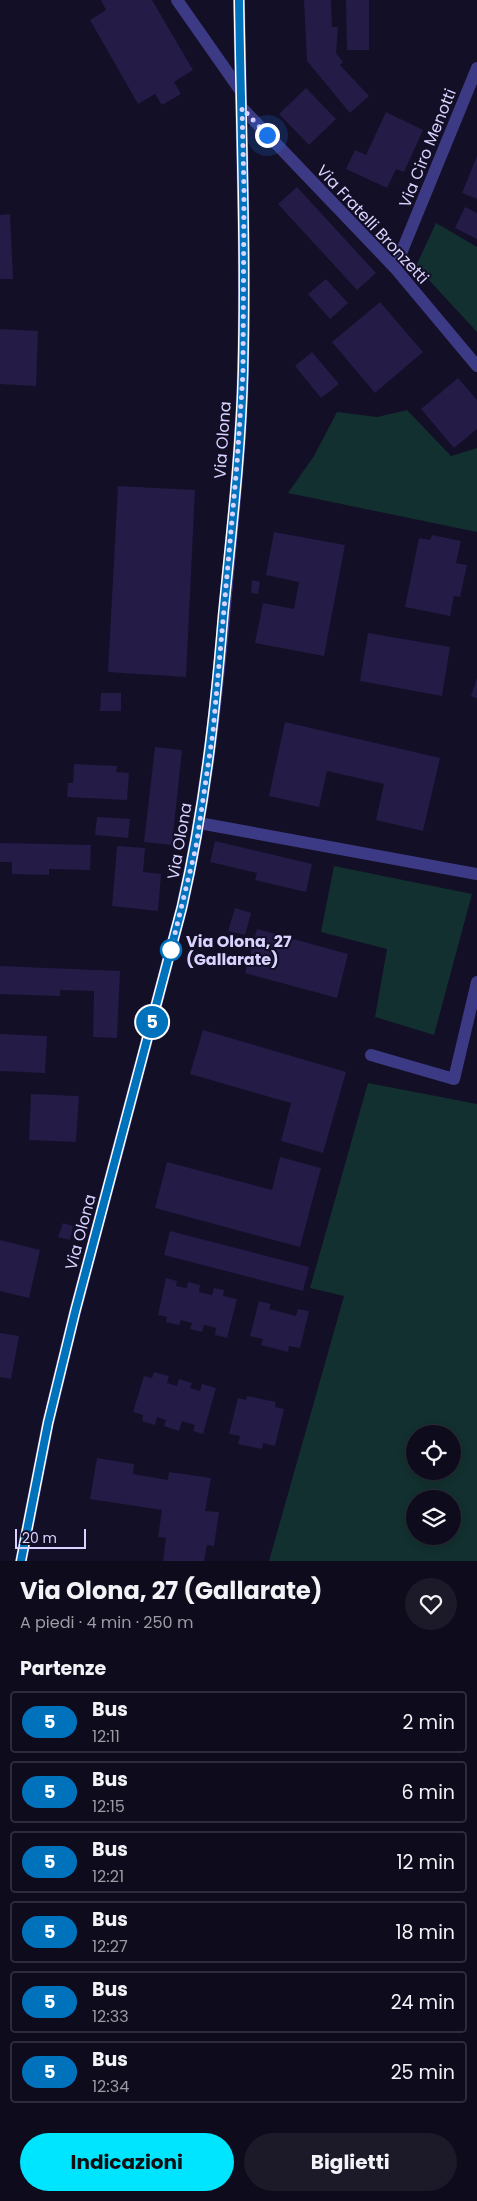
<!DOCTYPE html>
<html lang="it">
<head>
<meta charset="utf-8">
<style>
  body { margin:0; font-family:Poppins,sans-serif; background:#1c1929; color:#f1f3f6; height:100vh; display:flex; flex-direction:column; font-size:19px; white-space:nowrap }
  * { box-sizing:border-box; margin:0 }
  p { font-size:16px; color:#9b9ba3 }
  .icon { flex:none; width:28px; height:28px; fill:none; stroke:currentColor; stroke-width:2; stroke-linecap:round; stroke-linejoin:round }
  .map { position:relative; height:1561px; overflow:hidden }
  .drawer { display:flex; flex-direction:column; background:#0e0b1c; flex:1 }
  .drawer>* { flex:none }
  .badge { padding:0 10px; border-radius:16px; font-size:18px; line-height:32px }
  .fabs { position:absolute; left:406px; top:1425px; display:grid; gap:10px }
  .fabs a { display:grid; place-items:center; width:55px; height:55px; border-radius:50%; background:#0e0b1c; box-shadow:0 2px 8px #0003,0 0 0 1px #2e2b3b; font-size:25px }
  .scale { position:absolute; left:15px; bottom:12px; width:71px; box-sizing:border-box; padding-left:5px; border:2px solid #d9d4ff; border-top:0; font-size:14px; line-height:18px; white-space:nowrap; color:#d9d4ff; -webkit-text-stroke:4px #130f26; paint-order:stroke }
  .you { position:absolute; width:25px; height:25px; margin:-12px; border:4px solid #fff; border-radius:50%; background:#1a73e8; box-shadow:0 0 0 8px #1a73e833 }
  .map>.badge { position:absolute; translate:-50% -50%; box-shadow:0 0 0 2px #fff }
  h2 { padding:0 20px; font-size:19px; line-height:45px }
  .round { display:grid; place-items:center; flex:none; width:52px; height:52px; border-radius:26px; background:#1c1929 }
  .summary { display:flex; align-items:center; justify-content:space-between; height:85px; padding:0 20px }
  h1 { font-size:24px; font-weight:700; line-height:38px }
  .cta { display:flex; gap:10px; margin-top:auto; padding:10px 20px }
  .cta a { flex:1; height:58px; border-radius:30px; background:#00e5ff; color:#111; font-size:20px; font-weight:700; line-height:58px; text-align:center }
  .cta a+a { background:#1c1929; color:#f1f3f6 }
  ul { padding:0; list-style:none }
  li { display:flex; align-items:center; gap:15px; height:62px; margin:0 10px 8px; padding:0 10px; border:2px solid #2e2b3b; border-radius:5px }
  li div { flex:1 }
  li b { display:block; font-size:19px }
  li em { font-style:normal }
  li .badge { min-width:55px; font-weight:700; text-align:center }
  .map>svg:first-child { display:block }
</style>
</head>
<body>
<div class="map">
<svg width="477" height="1561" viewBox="0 0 477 1561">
  <rect width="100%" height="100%" fill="#130f26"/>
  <path fill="#12302f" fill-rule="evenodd" d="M436 223 477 247V332L416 266Z
    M407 410 451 456 477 448V532L288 493 314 456 337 412 377 417Z
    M334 866 472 894 434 1035 375 1017 387 949 321 932Z
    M368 1083 477 1104V1561H269L344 1296 310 1288ZM415 1434H452V1471H415ZM415 1499H452V1536H415Z"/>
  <path fill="#241b47" d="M101 0H152L193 70 174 82 181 94 162 105 155 94 138 104 90 20 106 10Z
    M304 0H331L332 27H338L336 53 343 62 340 65 369 96 350 113 307 61Z
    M346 0H369V50H347Z
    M306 88 336 119 309 145 279 114Z
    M386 112 423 130 404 172 396 169 387 188 346 169 355 150 366 155Z
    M477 156V199L462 193Z
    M297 187 376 273 357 290 278 204Z
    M465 207 477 213V239L455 228Z
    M10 214 13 279H0V215Z
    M326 279 348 303 330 319 308 294Z
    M380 302 423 352 375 393 332 342Z
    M0 329 38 331 36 386 0 384Z
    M312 352 339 384 321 398 295 366Z
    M458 378 477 400V429L454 448 421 409Z
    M118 486 195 490 186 677 108 672Z
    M274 532 345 545 324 656 255 643 263 603 294 609 299 582 266 575Z
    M432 535 461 541 456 563 467 565 460 597 454 596 450 616 405 607 419 538 430 540Z
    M252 580 260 582 258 594 251 593Z
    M368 633 450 647 442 696 360 681Z
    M477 678V698L471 696Z
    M101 693H121V711H100Z
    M285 722 440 758 423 831 376 820 384 784 327 771 319 807 269 796Z
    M155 747 182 750 172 845 144 842Z
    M74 764 117 766 116 772 129 773 127 800 67 797 68 783H73Z
    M97 817 130 819 128 838 95 835Z
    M215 841 312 864 306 892 255 880 257 873 210 862Z
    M0 843 91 845 90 870 49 869V875L12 874V862H0Z
    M117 846 145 848 143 872 161 874 158 911 112 906Z
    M235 908 251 913 245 935 228 931Z
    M257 929 348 954 337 998 245 973Z
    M0 966 120 971 117 1038 93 1037 94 991 60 990V996L0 994Z
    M203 1030 346 1072 323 1153 281 1141 291 1103 190 1074Z
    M0 1034 47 1036 45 1073 0 1071Z
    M31 1094 79 1096 76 1142 29 1140Z
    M280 1157 321 1168 300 1247 155 1208 167 1162 272 1190Z
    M63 1223 73 1226 70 1240 58 1237Z
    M170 1231 309 1267 303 1291 164 1255Z
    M0 1240 40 1250 29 1298 0 1291Z
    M166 1278 177 1281 176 1286 187 1288 188 1282 200 1285 199 1292 212 1295 214 1288 224 1290 223 1296 237 1299 227 1338 215 1335 216 1328 204 1325 202 1332 190 1329 192 1323 181 1320 179 1325 166 1322 167 1317 158 1315Z
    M259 1301 271 1304 269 1309 296 1316 298 1309 309 1311 300 1348 289 1346 288 1352 261 1345 263 1339 250 1336Z
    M0 1333 19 1336 11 1379 0 1377Z
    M154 1372 169 1376 167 1383 177 1386 179 1379 192 1383 190 1388 200 1391 202 1384 216 1388 203 1434 193 1431 195 1425 182 1421 179 1431 164 1426 166 1420 157 1417 155 1425 142 1421 143 1415 133 1412 144 1376 152 1378Z
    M247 1396 276 1402 275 1407 284 1409 275 1446 263 1443 262 1449 238 1444 240 1436 229 1434 238 1398 246 1400Z
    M97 1458 134 1464 133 1474 168 1480 169 1472 211 1478 205 1511 219 1512 214 1546 207 1545 204 1561H163L166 1538 158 1537 162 1510 90 1499Z"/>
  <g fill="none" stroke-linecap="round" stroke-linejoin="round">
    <path stroke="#3d3a85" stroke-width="12" d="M177 0 240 90
      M242 108 395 268 477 366
      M395 268 477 68
      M199 823 477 874
      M371 1055 454 1079 477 982
      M21 1561 48 1423 75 1312 182 907C204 811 215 715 224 617 231 535 241 453 243 371 246 247 241 124 239 0"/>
  </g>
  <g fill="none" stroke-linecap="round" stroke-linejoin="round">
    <g stroke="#fff" stroke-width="11">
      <path id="line" d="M21 1561 48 1423 75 1312 182 907C204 811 215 715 223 617 231 535 241 453 243 371 246 247 241 124 239 0"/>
    </g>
    <use href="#line" stroke="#0072bc" stroke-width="8"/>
    <path stroke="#d9d4ff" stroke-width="5" stroke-dasharray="0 9" d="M171 950 196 847 213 732 237 464 243 373 244 190 242 108 267 135"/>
  </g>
  <circle fill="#fff" stroke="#0072bc" stroke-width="2.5" cx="171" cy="950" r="10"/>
  <g text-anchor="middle" stroke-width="4" stroke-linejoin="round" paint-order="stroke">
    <g font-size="16" fill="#d9d4ff" stroke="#130f26">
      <text transform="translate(427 148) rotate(-68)" y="6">Via Ciro Menotti</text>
      <text transform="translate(373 224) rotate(47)" y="6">Via Fratelli Bronzetti</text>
      <text transform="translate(222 440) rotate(-86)" y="6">Via Olona</text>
      <text transform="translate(179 841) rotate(-80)" y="6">Via Olona</text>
      <text transform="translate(80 1232) rotate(-75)" y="6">Via Olona</text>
    </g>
    <g font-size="16" font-weight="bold" fill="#d9d4ff" stroke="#130f26" text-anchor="start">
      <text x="186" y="947">Via Olona, 27<tspan x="186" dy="18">(Gallarate)</tspan></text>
    </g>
  </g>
</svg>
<div class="fabs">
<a><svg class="icon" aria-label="locate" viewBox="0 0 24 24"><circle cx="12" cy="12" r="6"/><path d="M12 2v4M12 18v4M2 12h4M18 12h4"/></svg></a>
<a><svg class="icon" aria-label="layers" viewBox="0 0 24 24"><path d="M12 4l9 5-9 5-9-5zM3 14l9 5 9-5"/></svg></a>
</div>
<div class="scale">20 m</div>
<div class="you" style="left:267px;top:135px"></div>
<b class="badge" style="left:152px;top:1022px;background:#0072bc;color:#fff">5</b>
</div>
<section class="drawer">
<div class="summary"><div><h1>Via Olona, 27 (Gallarate)</h1><p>A piedi · 4 min · 250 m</p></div><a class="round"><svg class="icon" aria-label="heart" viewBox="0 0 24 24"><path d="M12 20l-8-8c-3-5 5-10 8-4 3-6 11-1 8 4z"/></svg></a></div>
<h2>Partenze</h2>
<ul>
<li><span class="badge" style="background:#0072bc;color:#fff">5</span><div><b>Bus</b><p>12:11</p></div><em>2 min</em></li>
<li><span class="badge" style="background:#0072bc;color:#fff">5</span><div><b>Bus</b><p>12:15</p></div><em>6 min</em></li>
<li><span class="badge" style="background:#0072bc;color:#fff">5</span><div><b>Bus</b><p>12:21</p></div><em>12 min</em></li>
<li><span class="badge" style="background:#0072bc;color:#fff">5</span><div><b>Bus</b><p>12:27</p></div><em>18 min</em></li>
<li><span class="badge" style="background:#0072bc;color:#fff">5</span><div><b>Bus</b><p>12:33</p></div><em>24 min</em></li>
<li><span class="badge" style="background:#0072bc;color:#fff">5</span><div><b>Bus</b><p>12:34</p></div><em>25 min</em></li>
</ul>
<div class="cta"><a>Indicazioni</a><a>Biglietti</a></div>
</section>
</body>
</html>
